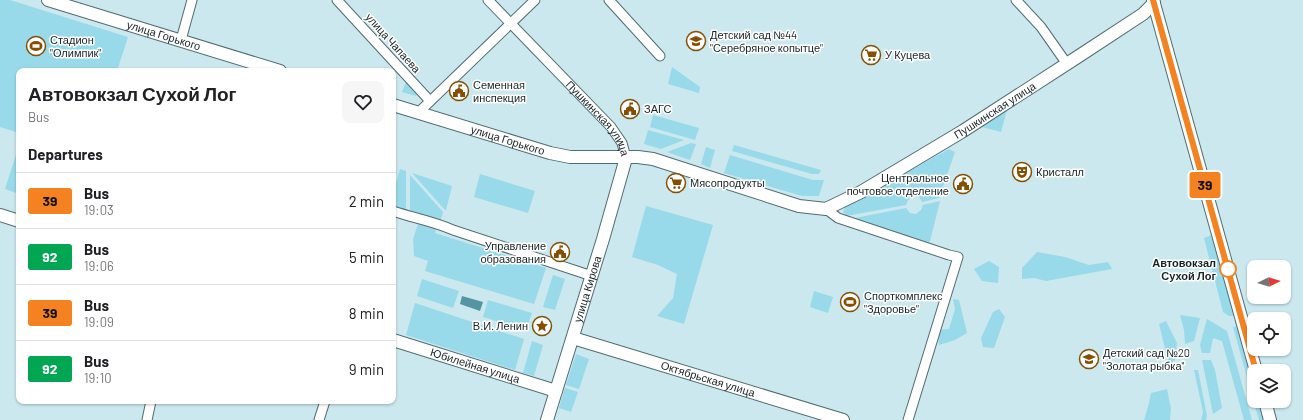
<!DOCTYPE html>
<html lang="en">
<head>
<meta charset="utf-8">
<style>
  body { margin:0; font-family:Barlow,sans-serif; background:#f6f6f6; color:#202124; height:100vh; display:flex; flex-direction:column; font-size:15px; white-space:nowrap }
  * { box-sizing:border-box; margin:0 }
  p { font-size:13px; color:#757577 }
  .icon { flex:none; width:22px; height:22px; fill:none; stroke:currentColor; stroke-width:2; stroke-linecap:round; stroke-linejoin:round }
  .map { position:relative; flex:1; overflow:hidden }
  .details { position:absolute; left:16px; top:68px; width:380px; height:336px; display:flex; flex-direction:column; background:#fff; border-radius:8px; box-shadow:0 1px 3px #0004 }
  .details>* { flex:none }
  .badge { padding:0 8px; border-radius:3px; font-size:14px; line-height:26px }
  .needle { width:26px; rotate:85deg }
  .controls { position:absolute; left:1247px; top:260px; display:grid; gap:8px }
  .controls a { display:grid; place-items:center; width:44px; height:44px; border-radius:8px; background:#fff; box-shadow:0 1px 3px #0004; font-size:20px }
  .map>.badge { position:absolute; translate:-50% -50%; box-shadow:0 0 0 2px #fff }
  h2 { padding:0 12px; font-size:15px; line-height:36px }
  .round { display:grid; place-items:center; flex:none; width:42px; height:42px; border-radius:8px; background:#f6f6f6 }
  .head { display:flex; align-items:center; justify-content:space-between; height:68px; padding:0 12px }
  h1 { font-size:19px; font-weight:600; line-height:30px }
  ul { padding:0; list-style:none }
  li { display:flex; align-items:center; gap:12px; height:56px; padding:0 12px; border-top:1px solid #e0e0e0 }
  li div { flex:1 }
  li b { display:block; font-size:15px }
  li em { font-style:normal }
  li .badge { min-width:44px; font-weight:700; text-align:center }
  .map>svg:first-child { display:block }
</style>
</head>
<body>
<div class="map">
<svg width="1303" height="420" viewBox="0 0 1303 420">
  <rect width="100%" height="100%" fill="#cae8ee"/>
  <path fill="#98dae9" d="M0 0H10L128 37 117 71H19V133L0 127Z
    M672 67 700 87 699 93 668 84Z
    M406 82 417 93 416 96 402 92Z
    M1008 106 1001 132 978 126Z
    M653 115 699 128 695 140 650 127Z
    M648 130 684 140 661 149 644 144Z
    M691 143 696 144 690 160 667 152Z
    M19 145V194L5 189Z
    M734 145 821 170 819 174H812L732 151Z
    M706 147 715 150 710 168 701 164Z
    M949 149 955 152 939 198 922 202 919 197 913 196 908 200 906 205 846 216 843 212 845 207Z
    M730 155 813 180H824L819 196H802L724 173Z
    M400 169 406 171V210L393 205V193Z
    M412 173 452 186 446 210H445Z
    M480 174 535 191 528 213 474 197Z
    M410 175 443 212 440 222 410 211Z
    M940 201 929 245 850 219 906 208 910 213 916 214 921 210 923 205Z
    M646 206 713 225 684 324 657 316 673 298 677 274 658 265 632 257Z
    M419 221 437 227 435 233 546 268 534 304 425 271 428 261 414 256 413 239Z
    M1212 235 1234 316H1229L1223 312 1204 238Z
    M1037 252 1065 257 1089 265 1108 262 1112 269 1046 281 1034 278 1022 279V268Z
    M989 261 999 267 998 283 982 281 974 269Z
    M553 275 565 279 555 310 543 307Z
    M422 279 459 291 453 308 417 296Z
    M814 291 833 297 828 313 810 307Z
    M953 299 959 300 967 333 955 340 939 345 937 330 949 329 955 309Z
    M488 300 532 313 526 330 483 317Z
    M415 303 524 339 515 370 406 335Z
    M999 309 1005 317 994 348 983 347 981 338 993 312Z
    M1180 315 1200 318 1194 341 1185 344 1184 330Z
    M1207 319 1227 331 1252 420H1244L1222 341 1213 338 1210 353H1202L1200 345Z
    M1166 321 1177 343 1175 360 1169 365 1159 324Z
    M1239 326 1254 382V401H1259L1265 420H1259L1233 327Z
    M532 341 543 345 534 376 523 373Z
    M576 354 589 359 579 389 566 385Z
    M1202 360H1211L1215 370 1222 408 1213 414Z
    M1194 370H1198L1207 416 1206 420H1201L1203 412Z
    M565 388 578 392 571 412 559 408Z
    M1167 389 1171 409 1170 420H1144L1149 403 1151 393Z"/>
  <path fill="#5495a3" d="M462 296 483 302 480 311 460 304Z"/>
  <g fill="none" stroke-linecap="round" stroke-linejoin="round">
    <g stroke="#516c72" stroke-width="11">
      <g id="street">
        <path d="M337 0 430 101"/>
        <path id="s1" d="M488 0 611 127 622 143 626 158"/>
        <path d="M609 0 660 56"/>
        <path d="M1016 0 1041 27 1067 64"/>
        <path d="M181 40 192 0"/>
        <path d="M418 113 535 0"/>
        <path d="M826 209 838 218 949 255 958 257 908 420"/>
        <path d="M393 211C413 218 433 221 453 230L592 276"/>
        <path d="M147 420 151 401"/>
        <path d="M319 420 325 401"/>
      </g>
    </g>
    <g stroke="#516c72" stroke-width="14">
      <g id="secondary">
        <path id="s2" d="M48 0 280 71"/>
        <path d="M1153 0 1256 371"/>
        <path id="s3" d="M393 105 550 153 570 157H638L653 159 799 206 826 209 861 192 963 131 1079 56 1143 14 1154 3"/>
        <path d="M0 215 19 221"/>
        <path id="s4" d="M573 338 843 420"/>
        <path id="s5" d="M393 340 556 391"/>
        <path d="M1265 401 1270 420"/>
        <path id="s6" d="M547 420 603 239 626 158"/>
      </g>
    </g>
    <use href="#street" stroke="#fff" stroke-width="9"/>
    <use href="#secondary" stroke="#fff" stroke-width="12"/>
  </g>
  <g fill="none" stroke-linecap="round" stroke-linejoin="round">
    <g stroke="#fff" stroke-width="9">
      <path id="line" d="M1153 0 1256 371"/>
    </g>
    <use href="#line" stroke="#f58220" stroke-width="6"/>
  </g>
  <defs>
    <g id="school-ring" transform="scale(1)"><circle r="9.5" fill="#fff" stroke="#874e02" stroke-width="1.5"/><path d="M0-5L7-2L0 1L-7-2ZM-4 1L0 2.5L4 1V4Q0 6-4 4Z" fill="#874e02"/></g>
    <g id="stadium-ring" transform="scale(1)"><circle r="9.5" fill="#fff" stroke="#874e02" stroke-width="1.5"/><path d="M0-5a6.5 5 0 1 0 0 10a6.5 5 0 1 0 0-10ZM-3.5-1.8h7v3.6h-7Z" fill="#874e02"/></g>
    <g id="supermarket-ring" transform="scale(1)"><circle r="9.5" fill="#fff" stroke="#874e02" stroke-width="1.5"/><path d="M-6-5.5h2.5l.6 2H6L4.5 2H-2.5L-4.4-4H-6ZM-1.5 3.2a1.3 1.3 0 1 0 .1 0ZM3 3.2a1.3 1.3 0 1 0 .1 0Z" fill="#874e02"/></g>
    <g id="civic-ring" transform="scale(1)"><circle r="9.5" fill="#fff" stroke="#874e02" stroke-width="1.5"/><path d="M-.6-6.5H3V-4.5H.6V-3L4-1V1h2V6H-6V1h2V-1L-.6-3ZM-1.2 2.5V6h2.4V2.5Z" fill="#874e02"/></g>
    <g id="theatre-ring" transform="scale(1)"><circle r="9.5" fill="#fff" stroke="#874e02" stroke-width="1.5"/><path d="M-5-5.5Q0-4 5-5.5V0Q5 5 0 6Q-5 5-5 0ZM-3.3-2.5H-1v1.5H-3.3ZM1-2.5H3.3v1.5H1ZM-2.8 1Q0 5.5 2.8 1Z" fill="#874e02"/></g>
    <g id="sight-ring" transform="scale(1)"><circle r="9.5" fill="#fff" stroke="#874e02" stroke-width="1.5"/><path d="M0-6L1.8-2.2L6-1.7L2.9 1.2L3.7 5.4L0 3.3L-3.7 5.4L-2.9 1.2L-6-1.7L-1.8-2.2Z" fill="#874e02"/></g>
  </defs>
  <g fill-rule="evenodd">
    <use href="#school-ring" x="696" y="41"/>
    <use href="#stadium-ring" x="36" y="46"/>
    <use href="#supermarket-ring" x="871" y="55"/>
    <use href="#civic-ring" x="459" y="91"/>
    <use href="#civic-ring" x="630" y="109"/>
    <use href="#theatre-ring" x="1022" y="172"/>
    <use href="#supermarket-ring" x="676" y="183"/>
    <use href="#civic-ring" x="963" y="184"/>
    <use href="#civic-ring" x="560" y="252"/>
    <use href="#stadium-ring" x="850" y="302"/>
    <use href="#sight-ring" x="542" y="326"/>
    <use href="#school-ring" x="1089" y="359"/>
  </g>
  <circle fill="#fff" stroke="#f58220" stroke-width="2" cx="1228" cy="269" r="8"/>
  <g text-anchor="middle" stroke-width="3" stroke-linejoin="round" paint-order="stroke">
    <g font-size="11" fill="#182325" stroke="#fff">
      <text dy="4" stroke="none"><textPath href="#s2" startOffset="121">улица Горького</textPath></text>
      <text transform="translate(393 43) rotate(48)" y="4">улица Чапаева</text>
      <text dy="4" stroke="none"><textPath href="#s3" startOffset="644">Пушкинская улица</textPath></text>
      <text dy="4" stroke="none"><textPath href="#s1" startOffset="162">Пушкинская улица</textPath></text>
      <text dy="4" stroke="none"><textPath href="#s3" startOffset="120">улица Горького</textPath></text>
      <text dy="4" stroke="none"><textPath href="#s6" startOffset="137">улица Кирова</textPath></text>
      <text dy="4" stroke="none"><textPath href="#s5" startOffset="86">Юбилейная улица</textPath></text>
      <text dy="4" stroke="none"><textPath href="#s4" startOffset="141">Октябрьская улица</textPath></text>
    </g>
    <g font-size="11" fill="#182325" stroke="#fff" text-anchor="start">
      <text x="710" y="39">Детский сад №44<tspan x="710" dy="13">"Серебряное копытце"</tspan></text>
      <text x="50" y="44">Стадион<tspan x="50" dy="13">"Олимпик"</tspan></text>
      <text x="885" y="59">У Куцева</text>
      <text x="473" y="89">Семенная<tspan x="473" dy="13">инспекция</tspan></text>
      <text x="644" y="113">ЗАГС</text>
      <text x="1036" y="176">Кристалл</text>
      <text x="949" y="182" text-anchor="end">Центральное<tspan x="949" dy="13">почтовое отделение</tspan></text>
      <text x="690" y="187">Мясопродукты</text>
      <text x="546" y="250" text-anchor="end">Управление<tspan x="546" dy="13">образования</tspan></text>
      <text x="864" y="300">Спорткомплекс<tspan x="864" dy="13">"Здоровье"</tspan></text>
      <text x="528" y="330" text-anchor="end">В.И. Ленин</text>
      <text x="1103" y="357">Детский сад №20<tspan x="1103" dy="13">"Золотая рыбка"</tspan></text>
    </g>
    <g font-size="11" font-weight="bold" fill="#182325" stroke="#fff" text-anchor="end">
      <text x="1216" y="267">Автовокзал<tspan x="1216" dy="13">Сухой Лог</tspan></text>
    </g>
  </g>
</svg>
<div class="controls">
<a><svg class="needle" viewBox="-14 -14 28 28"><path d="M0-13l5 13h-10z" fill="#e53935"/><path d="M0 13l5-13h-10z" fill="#757577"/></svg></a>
<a><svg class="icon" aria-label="locate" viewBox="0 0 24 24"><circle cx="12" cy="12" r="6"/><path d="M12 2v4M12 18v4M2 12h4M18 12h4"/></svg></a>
<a><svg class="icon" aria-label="layers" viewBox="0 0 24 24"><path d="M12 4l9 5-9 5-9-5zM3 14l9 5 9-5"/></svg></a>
</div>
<b class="badge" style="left:1205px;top:185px;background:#f58220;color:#111">39</b>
<section class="details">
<div class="head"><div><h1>Автовокзал Сухой Лог</h1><p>Bus</p></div><a class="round"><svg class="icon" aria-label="heart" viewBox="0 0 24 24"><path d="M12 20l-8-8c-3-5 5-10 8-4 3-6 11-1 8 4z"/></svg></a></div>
<h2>Departures</h2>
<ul>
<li><span class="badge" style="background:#f58220;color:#111">39</span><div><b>Bus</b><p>19:03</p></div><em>2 min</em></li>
<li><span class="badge" style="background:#00a651;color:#fff">92</span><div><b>Bus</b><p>19:06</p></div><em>5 min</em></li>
<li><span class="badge" style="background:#f58220;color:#111">39</span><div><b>Bus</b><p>19:09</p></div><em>8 min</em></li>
<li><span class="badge" style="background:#00a651;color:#fff">92</span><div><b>Bus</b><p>19:10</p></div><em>9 min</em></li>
</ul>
</section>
</div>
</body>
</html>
